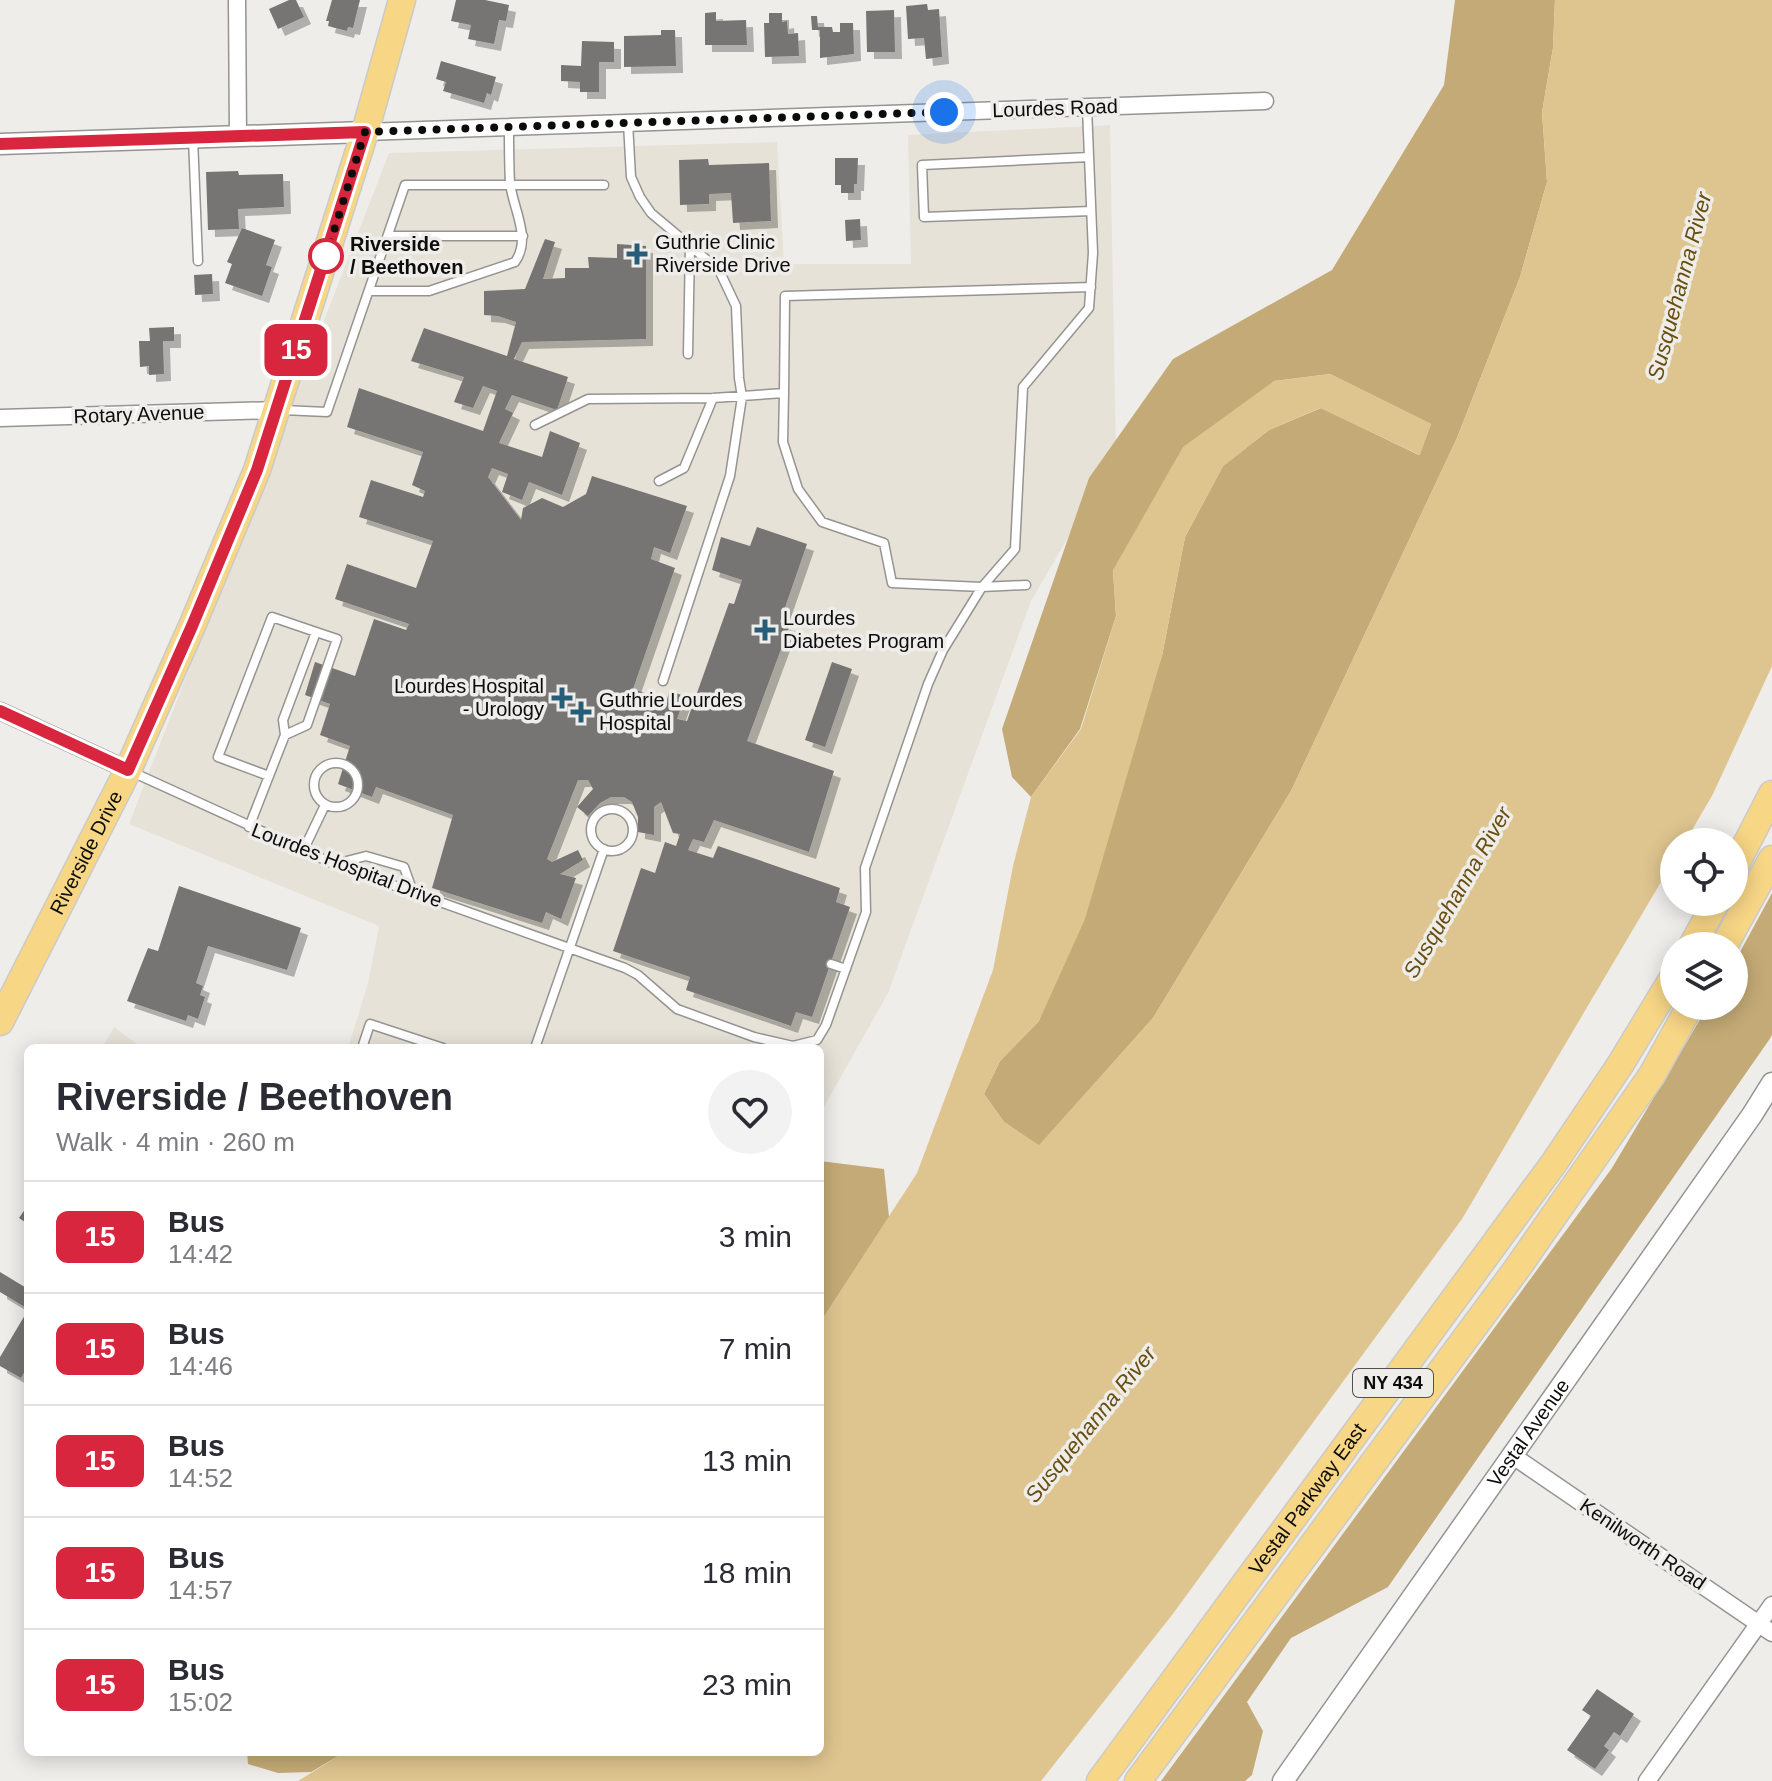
<!DOCTYPE html>
<html lang="en">
<head>
<meta charset="utf-8">
<style>
  body { margin:0; font-family:Arial,sans-serif; background:#f2f2f3; color:#2b2b33; height:100vh; display:flex; flex-direction:column; font-size:30px; white-space:nowrap }
  * { box-sizing:border-box; margin:0 }
  p { font-size:26px; color:#7c7c81 }
  .icon { flex:none; width:44px; height:44px; fill:none; stroke:currentColor; stroke-width:2; stroke-linecap:round; stroke-linejoin:round }
  .map { position:relative; flex:1; overflow:hidden }
  .side { position:absolute; left:24px; top:1044px; width:800px; height:712px; display:flex; flex-direction:column; background:#fff; border-radius:12px; box-shadow:0 4px 20px #0003 }
  .side>* { flex:none }
  .badge { padding:0 16px; border-radius:12px; font-size:28px; line-height:52px }
  .controls { position:absolute; left:1660px; top:828px; display:grid; gap:16px }
  .controls a { display:grid; place-items:center; width:88px; height:88px; border-radius:50%; background:#fff; box-shadow:0 4px 20px #0003; font-size:40px }
  .you { position:absolute; width:40px; height:40px; margin:-20px; border:6px solid #fff; border-radius:50%; background:#1a73e8; box-shadow:0 0 0 12px #1a73e833 }
  .map>.badge { position:absolute; translate:-50% -50%; box-shadow:0 0 0 4px #fff }
  .round { display:grid; place-items:center; flex:none; width:84px; height:84px; border-radius:42px; background:#f2f2f3 }
  .summary { display:flex; align-items:center; justify-content:space-between; height:136px; padding:0 32px }
  h1 { font-size:38px; font-weight:600; line-height:60px }
  ul { padding:0; list-style:none }
  li { display:flex; align-items:center; gap:24px; height:112px; padding:0 32px; border-top:2px solid #e1e1e2 }
  li div { flex:1 }
  li b { display:block; font-size:30px }
  li em { font-style:normal }
  li .badge { min-width:88px; font-weight:700; text-align:center }
  .map>svg:first-child { display:block }
</style>
</head>
<body>
<div class="map">
<svg width="1772" height="1781" viewBox="0 0 1772 1781">
  <defs>
    <filter id="shadow"><feDropShadow dx="7" dy="7" stdDeviation="0" flood-color="#0004"/></filter>
  </defs>
  <rect width="100%" height="100%" fill="#efedea"/>
  <path fill="#e7e2d8" d="M1110 125 1116 455 1031 601 888 993 820 1114V1048H348L368 983 379 926 129 824 389 153 777 142 784 264H911L908 135Z
    M114 1027 142 1048H102Z"/>
  <path fill="#c4aa76" d="M1455 0H1555L1553 48 1542 112 1547 182 1520 277 1457 438 1291 791 1153 1018 1039 1146 1004 1122 984 1094 1000 1061 1039 1021 1162 656 1185 537 1223 466 1269 430 1321 408 1419 455 1431 424 1330 374 1274 381 1113 570 1116 616 1080 729 1031 797 1012 777 1002 729 1089 478 1173 359 1332 270 1444 85Z
    M1772 893V1035L1769 1040 1388 1587 1291 1638 1247 1702 1263 1731 1252 1775 1245 1781H1161L1612 1168 1708 1006H1734V963Z
    M820 1161 884 1169 889 1217 820 1323Z
    M247 1752H345L311 1772 278 1773 248 1764Z"/>
  <path fill="#dec48f" d="M1555 0H1772V666L1713 794 1685 842H1674V860L1462 1219 1172 1615 1041 1781H298L345 1752H820V1323L917 1173 993 970 1013 866 1031 797 1081 729 1116 616 1113 570 1183 447 1274 381 1330 374 1431 424 1420 455 1320 408 1269 430 1223 466 1185 537 1162 656 1085 919 1039 1021 1000 1061 984 1094 1004 1122 1039 1145 1153 1018 1291 791 1457 438 1520 277 1547 182 1542 112 1553 48Z"/>
  <path fill="#777573" filter="url(#shadow)" d="M289 0H296L304 17 278 29 269 9Z
    M332 0H360L353 28 348 27 347 31 328 26 329 21H326Z
    M456 0H485L509 5 506 21 499 20 494 44 468 39 471 25 451 21Z
    M927 4 928 10 939 9 942 57 926 59 924 38 908 39 906 6Z
    M894 10 895 52H867L866 11Z
    M716 12V21L746 20 747 45H705V13Z
    M769 13H782V22L787 21 788 34 798 33 799 56 765 57 764 23H769Z
    M811 16H817L818 27H832L833 32H840V23H853L854 54 820 58V30H812Z
    M661 30H675L676 66 624 67V36L661 35Z
    M582 41 614 42V62H599V92H580V82L561 81V65L581 66Z
    M441 61 496 77 491 95 487 93 484 103 443 91 446 82 436 79Z
    M835 158H858L857 184H854V193H841V185H835Z
    M708 159 709 165 769 163 771 221 733 223 731 193 709 194V204L680 205 679 160Z
    M238 171 239 175 283 174 284 207 238 209 239 229 208 230 206 172Z
    M860 219 861 240 846 241 845 220Z
    M242 228 275 240 266 265 272 267 262 296 225 283 232 264 227 262Z
    M545 239 555 242 543 279 565 278V268H589L588 257 617 258V244L646 246V339L522 342 514 359 568 377 557 410 512 395 505 409 513 413 499 443 542 457 550 431 580 443 562 495 529 482 522 500 502 492 508 474 492 468 488 477 521 520 523 508 542 498 563 507 586 494 592 476 687 506 670 553 654 547 651 559 675 568 633 689 667 700 669 691 685 696 677 719 687 721 729 603 734 604 742 580 712 570 721 537 750 546 757 527 807 544 780 622 790 625 747 741 834 771 809 852 714 820 704 842 693 839 688 850 713 858 718 846 840 888 836 902 850 907 812 1017 796 1012 791 1026 686 990 690 977 613 951 641 868 655 873 665 842 676 846 680 834 673 833 661 802 654 807V835L638 832V817L632 802 624 797H611L600 803 588 816 577 807 593 789 588 780H578L547 859 552 862 578 850 583 860 560 874 576 878 561 919 546 912 542 923 432 888 453 815 376 787 372 797 338 784 350 746 320 735 330 704 305 695 315 662 355 676 374 619 406 630 409 624 335 599 347 564 416 588 433 541 359 517 371 480 423 497 425 491 412 485 423 452 347 427 359 388 483 431 497 391 483 386 473 408 454 402 464 377 411 361 424 328 507 356 516 322 498 316 484 315V291L525 289Z
    M212 274 213 294 195 295 194 275Z
    M174 327V341H163L164 374 149 375V366L140 367 139 341H150L149 328Z
    M832 662 852 669 825 747 805 740Z
    M179 886 301 928 287 970 208 946 196 983 203 986 200 995 205 997 198 1019 188 1015 186 1021 127 1001 148 948 158 951Z
    M28 1205V1224L19 1218Z
    M0 1272 28 1289V1309L0 1292Z
    M28 1310V1366L21 1378 0 1366V1357Z
    M1597 1689 1634 1714 1620 1736 1614 1732 1604 1746 1609 1750 1595 1769 1567 1750 1591 1716 1582 1710Z"/>
  <g fill="none" stroke-linecap="round" stroke-linejoin="round">
    <g stroke="#959491" stroke-width="11">
      <path id="service" d="M628 123 631 177 640 197 651 213 719 270 736 306 739 378 742 397 730 476 663 681
        M193 138 198 261
        M1089 157 922 165 924 217 1091 211
        M388 236H523
        M370 291H429L515 262C532 238 513 209 510 183 509 164 509 145 509 126
        M688 354 690 245
        M784 393 785 296 1091 287
        M282 410 327 412 405 185H604
        M535 425 588 399 713 398 784 393 783 442 798 489 822 522 884 543 892 583 982 587 1015 549 1023 387 1089 308 1093 253 1087 108
        M659 481 684 468 713 398
        M285 735 307 725 337 639 316 632
        M314 785a22 22 0 1 1 44 0a22 22 0 1 1-44 0Z
        M132 772 334 864 625 968 638 975 677 1009 754 1037 793 1046 817 1040 826 1025 866 912 865 868 928 684 943 650 982 587 1026 585
        M591 830a21 21 0 1 1 42 0a21 21 0 1 1-42 0Z
        M249 827 285 735 283 720 316 632 272 617 218 757 269 776
        M303 851 325 805
        M335 864 366 856 404 867 413 892
        M831 964 846 969
        M362 1048 370 1024 443 1048
        M535 1048 604 849"/>
    </g>
    <g stroke="#959491" stroke-width="19">
      <path id="minor" d="M237 0 238 135
        M365 132 1265 101
        M0 418 277 410
        M0 711 128 770
        M1513 1456 1772 1633
        M1647 1781 1772 1605"/>
    </g>
    <g stroke="#959491" stroke-width="23">
      <g id="tertiary">
        <path d="M0 144 365 132"/>
        <path id="s1" d="M1283 1781 1752 1115 1772 1083"/>
      </g>
    </g>
    <g stroke="#cacac9" stroke-width="29">
      <g id="primary">
        <path d="M1734 868 1772 794"/>
        <path d="M1692 946 1716 902"/>
        <path d="M1724 946 1772 859"/>
        <path id="s2" d="M0 1022 128 770 192 626 257 470 365 132 402 0"/>
        <path id="s3" d="M1100 1781 1554 1163 1620 1065 1674 976"/>
        <path d="M1138 1781 1516 1270 1652 1075 1690 1006"/>
      </g>
    </g>
    <use href="#service" stroke="#fff" stroke-width="8"/>
    <use href="#minor" stroke="#fff" stroke-width="16"/>
    <use href="#tertiary" stroke="#fff" stroke-width="20"/>
    <use href="#primary" stroke="#f7d686" stroke-width="26"/>
  </g>
  <g fill="none" stroke-linecap="round" stroke-linejoin="round">
    <g stroke="#fff" stroke-width="18">
      <path id="line" d="M0 144 365 132 257 470 192 626 128 770 0 711"/>
    </g>
    <use href="#line" stroke="#d7263d" stroke-width="12"/>
    <path stroke="#0c0c0b" stroke-width="8" stroke-dasharray="0 14.4" d="M326 256 365 132 944 112"/>
  </g>
  <g fill="#285d79" stroke="#efedea" stroke-width="3">
    <path d="M633 242h8v8h8v8h-8v8h-8v-8h-8v-8h8z"/>
    <path d="M761 618h8v8h8v8h-8v8h-8v-8h-8v-8h8z"/>
    <path d="M558 686h8v8h8v8h-8v8h-8v-8h-8v-8h8z"/>
    <path d="M577 700h8v8h8v8h-8v8h-8v-8h-8v-8h8z"/>
  </g>
  <circle fill="#fff" stroke="#d7263d" stroke-width="4" cx="326" cy="256" r="16"/>
  <g text-anchor="middle" stroke-width="7" stroke-linejoin="round" paint-order="stroke">
    <rect fill="#efedea" stroke="#50504e" stroke-width="2" x="1353" y="1369" width="80" height="28" rx="6"/>
    <g font-size="18" font-weight="bold" fill="#0c0c0b">
      <text x="1393" y="1389">NY 434</text>
    </g>
    <g font-size="20" fill="#0c0c0b" stroke="#efedea">
      <text transform="translate(1055 108) rotate(-2)" y="7">Lourdes Road</text>
      <text transform="translate(139 414) rotate(-2)" y="7">Rotary Avenue</text>
      <text dy="7" stroke="none"><textPath href="#s2" startOffset="190">Riverside Drive</textPath></text>
      <text transform="translate(347 865) rotate(21)" y="7">Lourdes Hospital Drive</text>
      <text dy="7" stroke="none"><textPath href="#s1" startOffset="426">Vestal Avenue</textPath></text>
      <text dy="7" stroke="none"><textPath href="#s3" startOffset="350">Vestal Parkway East</textPath></text>
      <text transform="translate(1643 1544) rotate(34)" y="7">Kenilworth Road</text>
    </g>
    <g font-size="20" fill="#0c0c0b" stroke="#efedea" text-anchor="start">
      <text x="655" y="249">Guthrie Clinic<tspan x="655" dy="23">Riverside Drive</tspan></text>
      <text x="783" y="625">Lourdes<tspan x="783" dy="23">Diabetes Program</tspan></text>
      <text x="544" y="693" text-anchor="end">Lourdes Hospital<tspan x="544" dy="23">- Urology</tspan></text>
      <text x="599" y="707">Guthrie Lourdes<tspan x="599" dy="23">Hospital</tspan></text>
    </g>
    <g font-size="20" font-weight="bold" fill="#0c0c0b" stroke="#efedea" text-anchor="start">
      <text x="350" y="251">Riverside<tspan x="350" dy="23">/ Beethoven</tspan></text>
    </g>
    <g font-size="22" font-style="italic" fill="#694f0f" stroke="#efedea">
      <text transform="translate(1679 286) rotate(-75)" y="8">Susquehanna River</text>
      <text transform="translate(1457 892) rotate(-60)" y="8">Susquehanna River</text>
      <text transform="translate(1090 1424) rotate(-51)" y="8">Susquehanna River</text>
    </g>
  </g>
</svg>
<div class="controls">
<a><svg class="icon" aria-label="locate" viewBox="0 0 24 24"><circle cx="12" cy="12" r="6"/><path d="M12 2v4M12 18v4M2 12h4M18 12h4"/></svg></a>
<a><svg class="icon" aria-label="layers" viewBox="0 0 24 24"><path d="M12 4l9 5-9 5-9-5zM3 14l9 5 9-5"/></svg></a>
</div>
<div class="you" style="left:944px;top:112px"></div>
<b class="badge" style="left:296px;top:350px;background:#d7263d;color:#fff">15</b>
<section class="side">
<div class="summary"><div><h1>Riverside / Beethoven</h1><p>Walk · 4 min · 260 m</p></div><a class="round"><svg class="icon" aria-label="heart" viewBox="0 0 24 24"><path d="M12 20l-8-8c-3-5 5-10 8-4 3-6 11-1 8 4z"/></svg></a></div>
<ul>
<li><span class="badge" style="background:#d7263d;color:#fff">15</span><div><b>Bus</b><p>14:42</p></div><em>3 min</em></li>
<li><span class="badge" style="background:#d7263d;color:#fff">15</span><div><b>Bus</b><p>14:46</p></div><em>7 min</em></li>
<li><span class="badge" style="background:#d7263d;color:#fff">15</span><div><b>Bus</b><p>14:52</p></div><em>13 min</em></li>
<li><span class="badge" style="background:#d7263d;color:#fff">15</span><div><b>Bus</b><p>14:57</p></div><em>18 min</em></li>
<li><span class="badge" style="background:#d7263d;color:#fff">15</span><div><b>Bus</b><p>15:02</p></div><em>23 min</em></li>
</ul>
</section>
</div>
</body>
</html>
